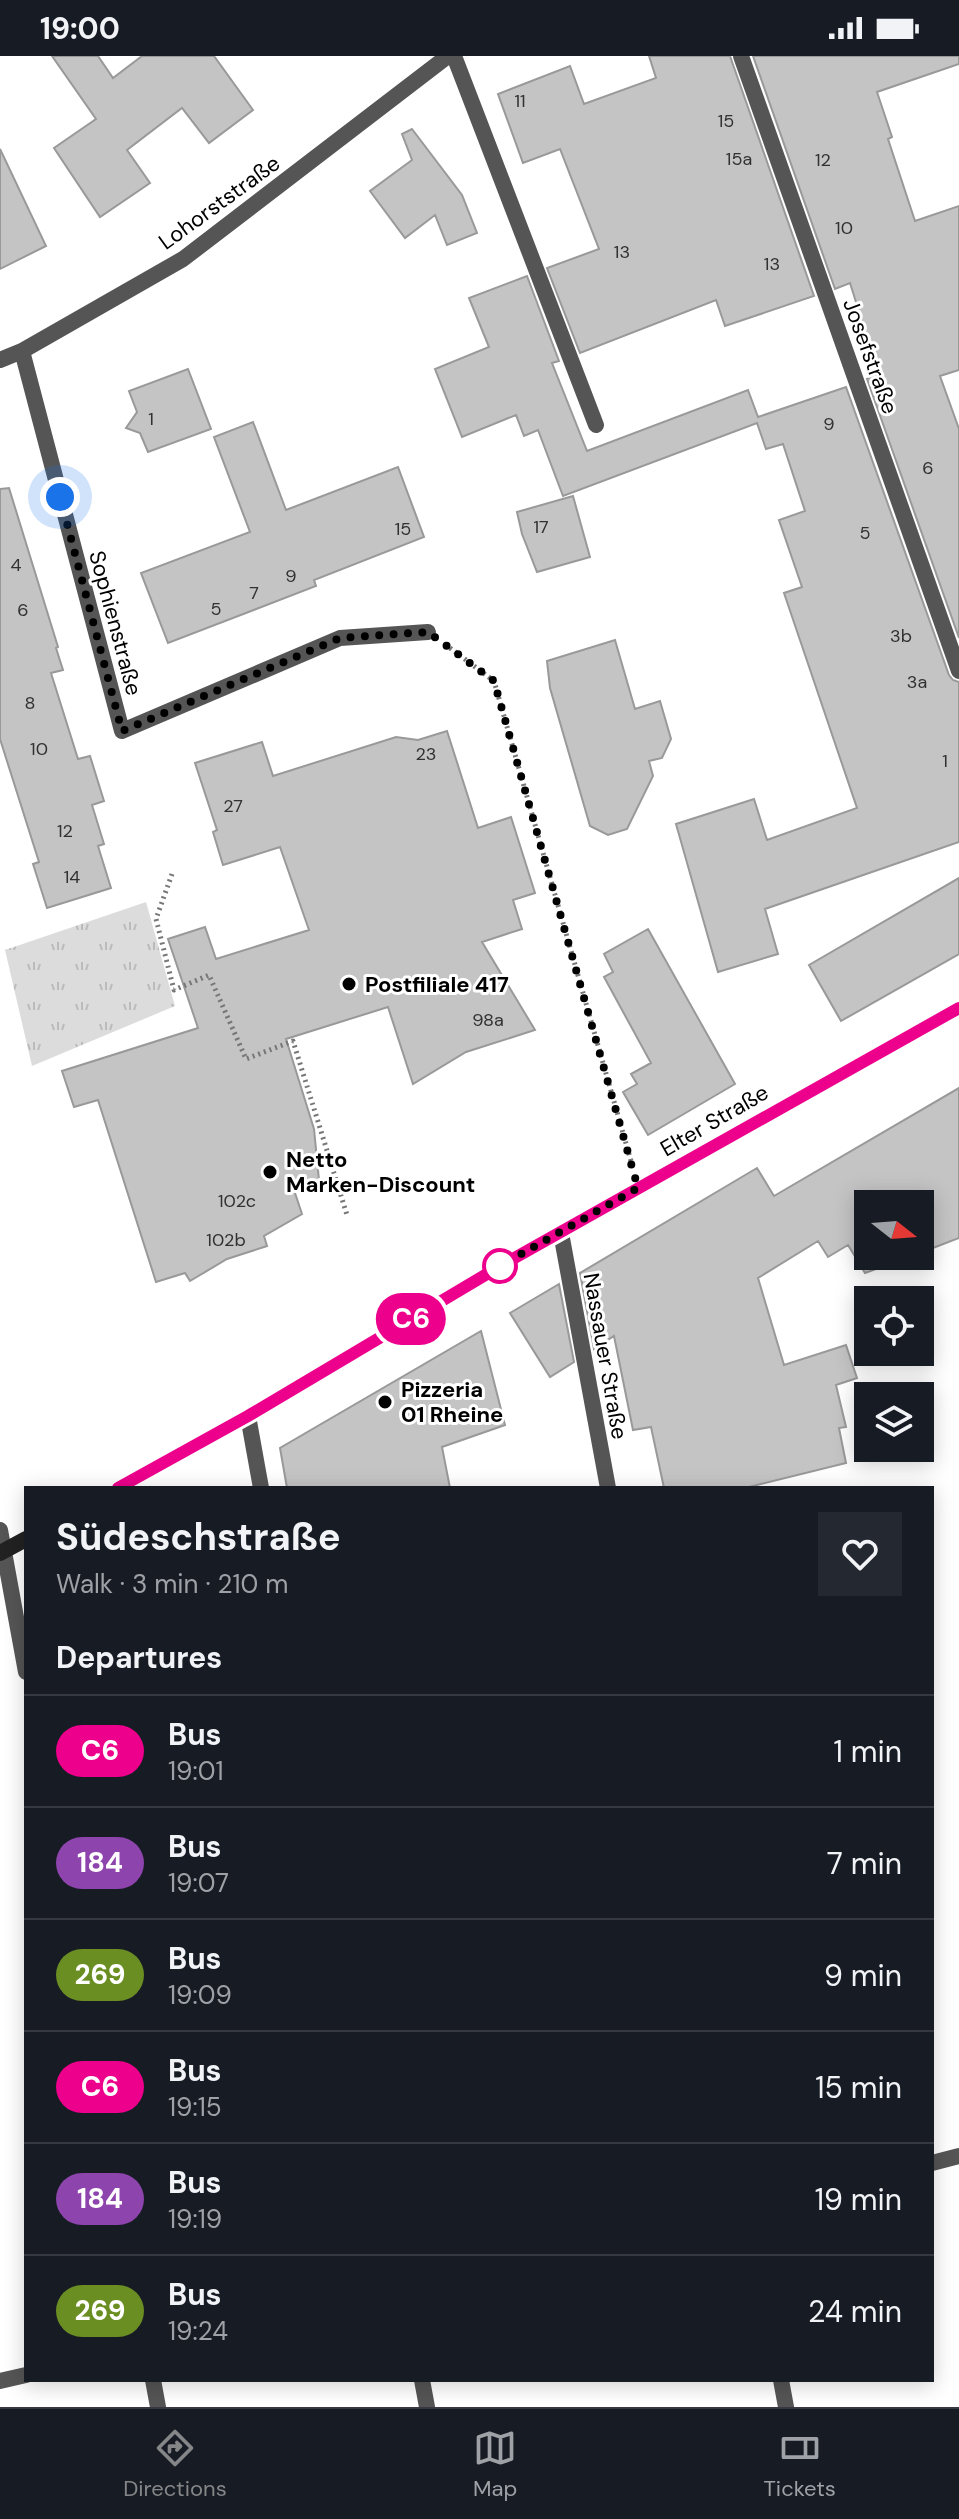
<!DOCTYPE html>
<html lang="en">
<head>
<meta charset="utf-8">
<style>
  body { margin:0; font-family:"DM Sans",sans-serif; background:#242831; color:#f1f3f6; height:100vh; display:flex; flex-direction:column; font-size:30px; white-space:nowrap }
  * { box-sizing:border-box; margin:0 }
  p { font-size:26px; color:#9ea1a6 }
  .icon { flex:none; width:44px; height:44px; fill:none; stroke:currentColor; stroke-width:2; stroke-linecap:round; stroke-linejoin:round }
  .map { position:relative; flex:1; overflow:hidden }
  .panel { position:absolute; left:24px; top:1430px; width:910px; height:896px; display:flex; flex-direction:column; background:#171b24; border-radius:0px; box-shadow:0 4px 20px #0003 }
  .panel>* { flex:none }
  .badge { padding:0 16px; border-radius:26px; font-size:28px; line-height:52px }
  .needle { width:52px; rotate:107deg }
  .buttons { position:absolute; left:854px; top:1134px; display:grid; gap:16px }
  .buttons a { display:grid; place-items:center; width:80px; height:80px; border-radius:0px; background:#171b24; box-shadow:0 4px 20px #0003; font-size:40px }
  .you { position:absolute; width:40px; height:40px; margin:-20px; border:6px solid #fff; border-radius:50%; background:#1a73e8; box-shadow:0 0 0 12px #1a73e833 }
  .map>.badge { position:absolute; translate:-50% -50%; box-shadow:0 0 0 4px #fff }
  h2 { padding:0 32px; font-size:30px; line-height:72px }
  .round { display:grid; place-items:center; flex:none; width:84px; height:84px; border-radius:0px; background:#242831 }
  .head { display:flex; align-items:center; justify-content:space-between; height:136px; padding:0 32px }
  h1 { font-size:38px; font-weight:700; line-height:60px }
  ul { padding:0; list-style:none }
  li { display:flex; align-items:center; gap:24px; height:112px; padding:0 32px; border-top:2px solid #363941 }
  li div { flex:1 }
  li b { display:block; font-size:30px }
  li em { font-style:normal }
  li .badge { min-width:88px; font-weight:700; text-align:center }
  .status { display:flex; justify-content:space-between; align-items:center; height:56px; padding:0 40px; background:#171b24; direction:ltr }
  .status svg { height:22px; fill:currentColor }
  .tab-bar { display:flex; justify-content:space-around; align-items:center; height:112px; border-top:2px solid #363941; background:#171b24; font-size:22px; color:#9ea1a6 }
  .tab-bar a { display:grid; justify-items:center; gap:4px }
  .tab-bar .selected { color:#858687 }
  .map>svg:first-child { display:block }
</style>
</head>
<body>
<div class="status"><b>19:00</b><svg viewBox="0 0 49 12"><path d="M0 12V9h3v3zM5 12V6h3v6zM10 12V3h3v9zM15 12V0h3v12zM26 1h20v11H26zM47 4h2v5h-2z"/></svg></div>
<div class="map">
<svg width="959" height="2351" viewBox="0 0 959 2351">
  <defs>
    <pattern id="grass-tufts" width="24" height="20" patternUnits="userSpaceOnUse" patternTransform="scale(2)"><rect width="24" height="20" fill="#dcdcdc"/><path d="M3 7l-1-3M5 7V3M7 7l1-3M15 17l-1-3M17 17v-4M19 17l1-3" fill="none" stroke="#bbb"/></pattern>
  </defs>
  <rect width="100%" height="100%" fill="#fff"/>
  <path fill="url(#grass-tufts)" d="M146 846 175 950 32 1010 5 894Z"/>
  <path fill="#c4c4c4" stroke="#999" stroke-width="2" d="M52 0H98L113 22 142 0H214L253 54 209 87 182 52 127 94 150 127 100 161 54 92 96 63Z
    M649 0H730L814 240 725 270 716 244 580 297 547 212 599 193 560 93 523 107 498 38 570 10 584 48 656 22Z
    M753 0H959V8L877 36 892 81 888 83 915 165 959 150V314L940 320 959 373V582L867 323 879 319 850 227 835 233Z
    M412 73 462 139 477 177 447 189 435 159 405 182 370 135 412 104 402 78Z
    M0 93 46 190 0 213Z
    M527 220 559 305 552 307 587 395 748 334 758 361 846 331 949 619 953 624 959 626V786L765 853 778 898 718 916 676 768 754 743 767 784 857 752 784 537 802 531 779 464 805 455 783 388 766 393 757 367 563 440 538 374 524 380 516 359 462 381 435 313 489 291 469 242Z
    M188 313 211 373 148 396 140 377 126 372 137 356 129 335Z
    M253 366 286 454 398 411 424 481 314 524 316 530 168 587 141 517 250 476 214 381Z
    M9 432 58 591 56 592 63 614 51 617 78 703 90 700 104 745 92 749 104 788 98 790 111 832 47 852 33 808 39 806 0 683V433Z
    M573 440 590 501 537 516 522 478 517 456Z
    M615 584 635 653 660 645 671 683 662 702 649 705 653 720 627 773 608 779 590 770 550 632 547 605Z
    M447 675 478 772 511 761 535 837 513 844 522 873 482 886 535 974 466 996 413 1028 388 951 286 983 314 1073 319 1124 293 1131 302 1158 264 1180 267 1190 227 1203 190 1225 185 1217 156 1226 98 1044 74 1051 62 1015 198 972 168 883 205 871 216 903 309 874 280 791 223 809 213 776 217 774 195 707 262 686 273 720 396 681 418 684Z
    M959 822V898L841 965 809 909Z
    M648 873 735 1028 648 1079 623 1036 637 1028 631 1018 651 1007 604 921 613 916 604 898Z
    M959 1032V1182L920 1197V1148H868V1200H912L865 1217 848 1189 828 1201 818 1185 758 1222 784 1309 846 1289 857 1322 836 1329 846 1371 839 1372 846 1407 745 1432H664L651 1371 633 1374 614 1280 594 1293 580 1217 757 1112 774 1140Z
    M559 1228 574 1306 550 1321 510 1257Z
    M481 1275 505 1369 442 1391 450 1432H287L280 1392Z"/>
  <g fill="none" stroke-linecap="round" stroke-linejoin="round">
    <path stroke="#777" stroke-width="5" stroke-dasharray="2 4" stroke-linecap="butt" d="M450 592 494 625 631 1105
      M172 818 156 863 174 934 209 919 246 1003 293 985 347 1159"/>
    <path stroke="#555" stroke-width="16" d="M454 0 596 369
      M781 2324 786 2351"/>
    <path stroke="#555" stroke-width="16" d="M741 0 959 615
      M22 295 122 675 340 582 428 576
      M0 304 22 295 183 203 448 0
      M561 1177 608 1432
      M248 1360 261 1432
      M0 1474 26 1616
      M932 2107 959 2100
      M153 2324 158 2351
      M422 2324 427 2351
      M0 2325 26 2319"/>
    <path stroke="#222" stroke-width="16" d="M118 1432 248 1360 502 1209 959 952
      M0 1497 26 1483"/>
  </g>
  <g fill="none" stroke-linecap="round" stroke-linejoin="round">
    <g stroke="#fff" stroke-width="18">
      <path id="line" d="M118 1432 248 1360 502 1209 959 952"/>
    </g>
    <use href="#line" stroke="#ec008c" stroke-width="12"/>
    <path stroke="#000" stroke-width="8" stroke-dasharray="0 14.4" d="M60 441 122 675 340 582 428 576 494 625 638 1132 500 1210"/>
  </g>
  <g fill="#000" stroke="#fff" stroke-width="3">
    <circle cx="349" cy="928" r="8"/>
    <circle cx="270" cy="1116" r="8"/>
    <circle cx="385" cy="1346" r="8"/>
  </g>
  <circle fill="#fff" stroke="#ec008c" stroke-width="4" cx="500" cy="1210" r="16"/>
  <g text-anchor="middle" stroke-width="6" stroke-linejoin="round" paint-order="stroke">
    <g font-size="18" fill="#313131">
      <text x="520" y="51">11</text>
      <text x="726" y="71">15</text>
      <text x="739" y="109">15a</text>
      <text x="823" y="110">12</text>
      <text x="844" y="178">10</text>
      <text x="622" y="202">13</text>
      <text x="772" y="214">13</text>
      <text x="151" y="369">1</text>
      <text x="829" y="374">9</text>
      <text x="928" y="418">6</text>
      <text x="541" y="477">17</text>
      <text x="403" y="479">15</text>
      <text x="865" y="483">5</text>
      <text x="16" y="515">4</text>
      <text x="291" y="526">9</text>
      <text x="254" y="543">7</text>
      <text x="216" y="559">5</text>
      <text x="23" y="560">6</text>
      <text x="901" y="586">3b</text>
      <text x="917" y="632">3a</text>
      <text x="30" y="653">8</text>
      <text x="39" y="699">10</text>
      <text x="426" y="704">23</text>
      <text x="945" y="711">1</text>
      <text x="233" y="756">27</text>
      <text x="65" y="781">12</text>
      <text x="72" y="827">14</text>
      <text x="488" y="970">98a</text>
      <text x="237" y="1151">102c</text>
      <text x="226" y="1190">102b</text>
    </g>
    <g font-size="22" fill="#000" stroke="#fff">
      <text transform="translate(219 146) rotate(-36)" y="8">Lohorststraße</text>
      <text transform="translate(871 300) rotate(70)" y="8">Josefstraße</text>
      <text transform="translate(116 567) rotate(75)" y="8">Sophienstraße</text>
      <text transform="translate(714 1064) rotate(-30)" y="8">Elter Straße</text>
      <text transform="translate(606 1300) rotate(80)" y="8">Nassauer Straße</text>
    </g>
    <g font-size="22" font-weight="bold" fill="#000" stroke="#fff" text-anchor="start">
      <text x="365" y="936">Postfiliale 417</text>
      <text x="286" y="1111">Netto<tspan x="286" dy="25">Marken-Discount</tspan></text>
      <text x="401" y="1341">Pizzeria<tspan x="401" dy="25">01 Rheine</tspan></text>
    </g>
  </g>
</svg>
<div class="buttons">
<a><svg class="needle" viewBox="-14 -14 28 28"><path d="M0-13l5 13h-10z" fill="#e53935"/><path d="M0 13l5-13h-10z" fill="#9ea1a6"/></svg></a>
<a><svg class="icon" aria-label="locate" viewBox="0 0 24 24"><circle cx="12" cy="12" r="6"/><path d="M12 2v4M12 18v4M2 12h4M18 12h4"/></svg></a>
<a><svg class="icon" aria-label="layers" viewBox="0 0 24 24"><path d="M12 4l9 5-9 5-9-5zM3 14l9 5 9-5"/></svg></a>
</div>
<div class="you" style="left:60px;top:441px"></div>
<b class="badge" style="left:411px;top:1263px;background:#ec008c;color:#fff">C6</b>
<section class="panel">
<div class="head"><div><h1>Südeschstraße</h1><p>Walk · 3 min · 210 m</p></div><a class="round"><svg class="icon" aria-label="heart" viewBox="0 0 24 24"><path d="M12 20l-8-8c-3-5 5-10 8-4 3-6 11-1 8 4z"/></svg></a></div>
<h2>Departures</h2>
<ul>
<li><span class="badge" style="background:#ec008c;color:#fff">C6</span><div><b>Bus</b><p>19:01</p></div><em>1 min</em></li>
<li><span class="badge" style="background:#8e44ad;color:#fff">184</span><div><b>Bus</b><p>19:07</p></div><em>7 min</em></li>
<li><span class="badge" style="background:#6b8e23;color:#fff">269</span><div><b>Bus</b><p>19:09</p></div><em>9 min</em></li>
<li><span class="badge" style="background:#ec008c;color:#fff">C6</span><div><b>Bus</b><p>19:15</p></div><em>15 min</em></li>
<li><span class="badge" style="background:#8e44ad;color:#fff">184</span><div><b>Bus</b><p>19:19</p></div><em>19 min</em></li>
<li><span class="badge" style="background:#6b8e23;color:#fff">269</span><div><b>Bus</b><p>19:24</p></div><em>24 min</em></li>
</ul>
</section>
</div>
<nav class="tab-bar">
<a class="selected"><svg class="icon" aria-label="directions" viewBox="0 0 24 24"><path d="M12 3l9 9-9 9-9-9zM9 14v-3h6M13 9l2 2-2 2"/></svg>Directions</a>
<a><svg class="icon" aria-label="map" viewBox="0 0 24 24"><path d="M3 6l6-2 6 2 6-2v14l-6 2-6-2-6 2zM9 4v14M15 6v14"/></svg>Map</a>
<a><svg class="icon" aria-label="tickets" viewBox="0 0 24 24"><path d="M3 7h18v10H3zM15 7v10"/></svg>Tickets</a>
</nav>
</body>
</html>
